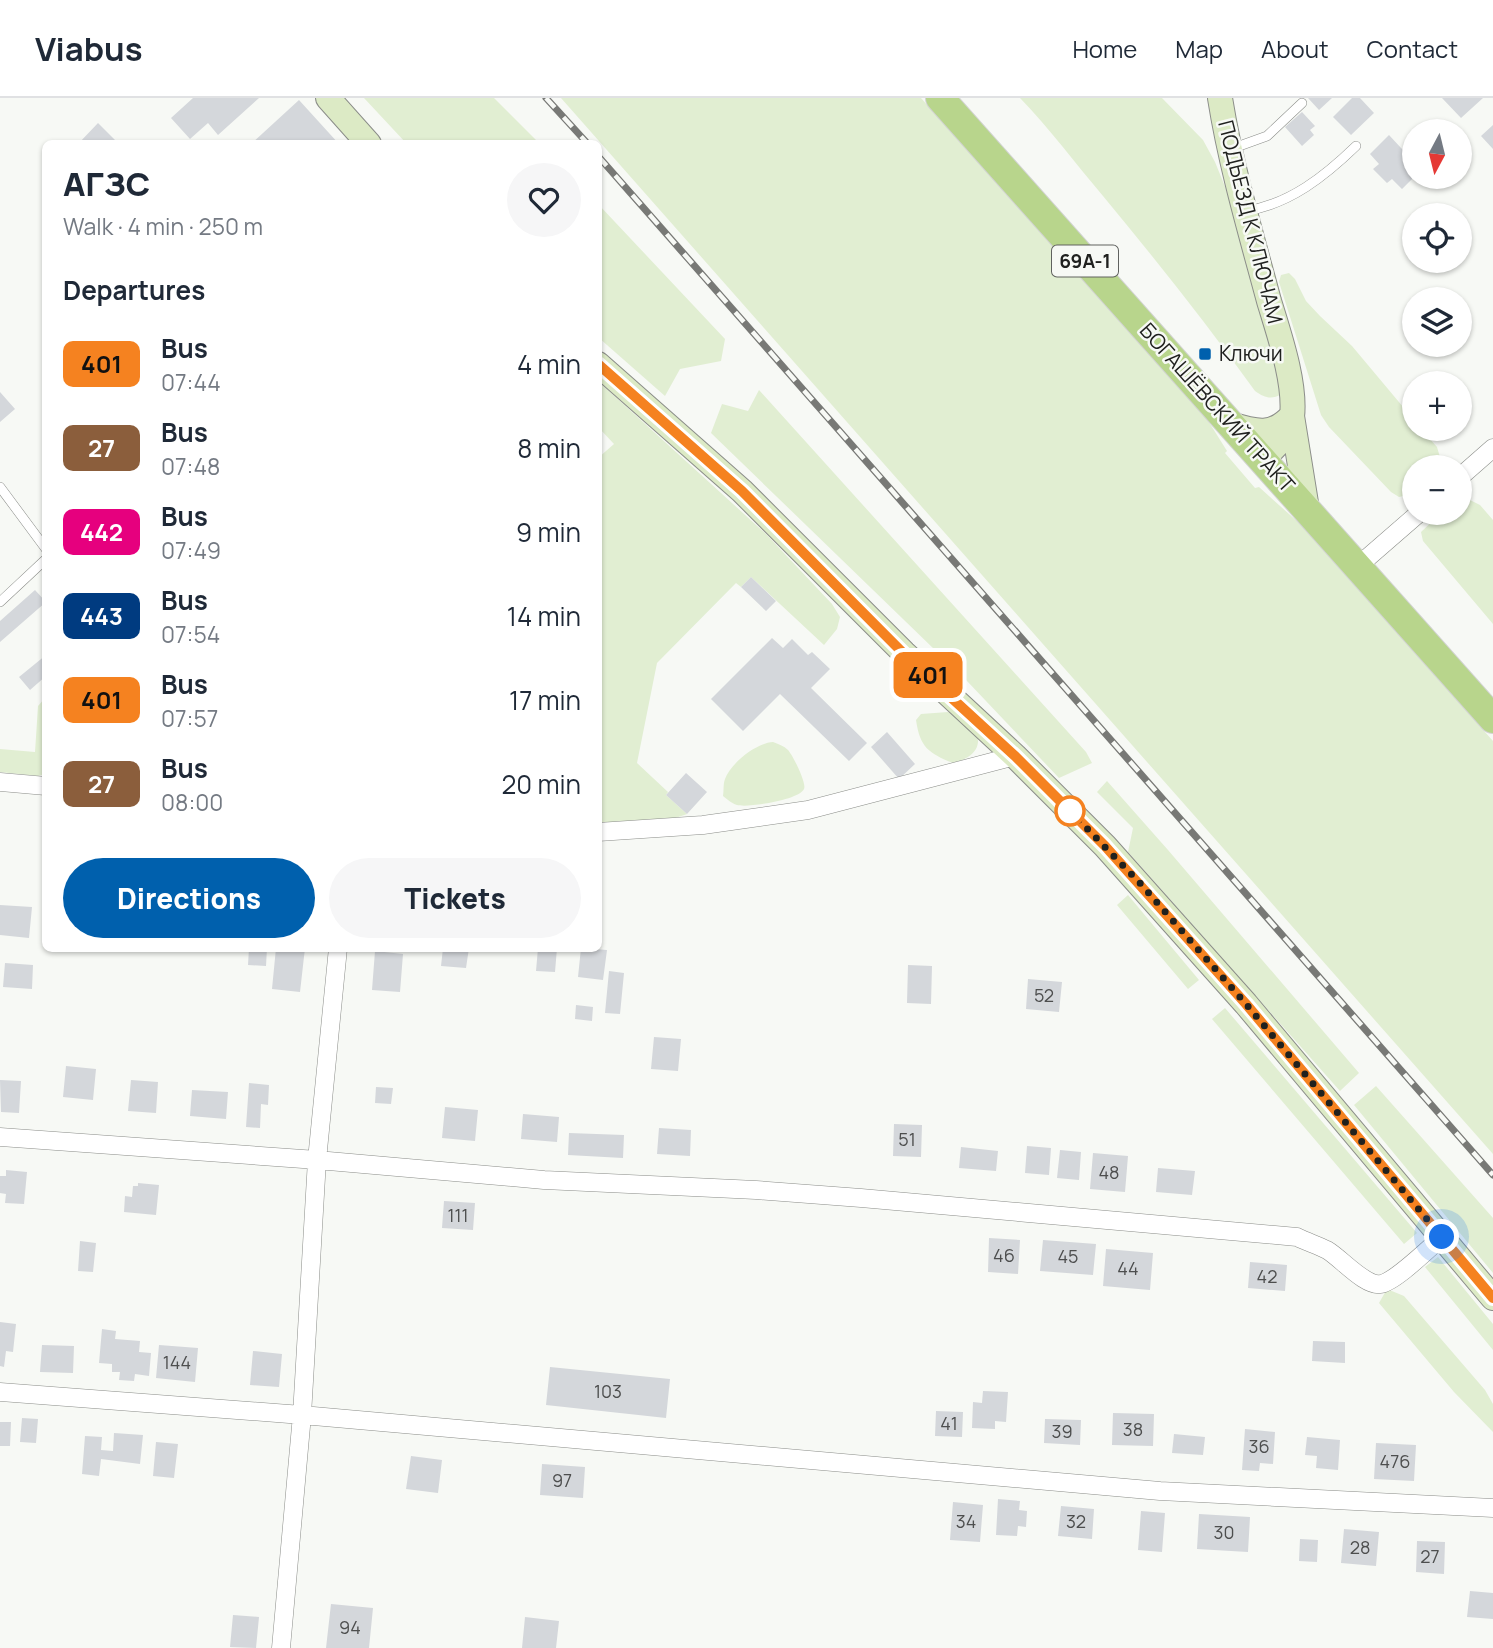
<!DOCTYPE html>
<html lang="en">
<head>
<meta charset="utf-8">
<style>
  body { margin:0; font-family:Manrope,sans-serif; background:#f6f6f7; color:#1f2937; height:100vh; display:flex; flex-direction:column; font-size:26px; white-space:nowrap }
  * { box-sizing:border-box; margin:0 }
  p { font-size:23px; color:#747a83 }
  .icon { flex:none; width:38px; height:38px; fill:none; stroke:currentColor; stroke-width:2; stroke-linecap:round; stroke-linejoin:round }
  .map { position:relative; flex:1; overflow:hidden }
  .sheet { position:absolute; left:42px; top:42px; width:560px; height:812px; display:flex; flex-direction:column; background:#fff; border-radius:10px; box-shadow:0 2px 5px #0004 }
  .sheet>* { flex:none }
  .badge { padding:0 14px; border-radius:10px; font-size:24px; line-height:46px }
  .needle { width:46px; rotate:187deg }
  .tools { position:absolute; left:1402px; top:21px; display:grid; gap:14px }
  .tools a { display:grid; place-items:center; width:70px; height:70px; border-radius:50%; background:#fff; box-shadow:0 2px 5px #0004; font-size:35px }
  .you { position:absolute; width:35px; height:35px; margin:-18px; border:5px solid #fff; border-radius:50%; background:#1a73e8; box-shadow:0 0 0 10px #1a73e833 }
  .map>.badge { position:absolute; translate:-50% -50%; box-shadow:0 0 0 4px #fff }
  h2 { padding:0 21px; font-size:26px; line-height:63px }
  .round { display:grid; place-items:center; flex:none; width:74px; height:74px; border-radius:37px; background:#f6f6f7 }
  .headline { display:flex; align-items:center; justify-content:space-between; height:119px; padding:0 21px }
  h1 { font-size:33px; font-weight:800; line-height:52px }
  .primary-button { display:flex; gap:14px; margin-top:auto; padding:14px 21px }
  .primary-button a { flex:1; height:80px; border-radius:42px; background:#0060ad; color:#fff; font-size:28px; font-weight:800; line-height:80px; text-align:center }
  .primary-button a+a { background:#f6f6f7; color:#1f2937 }
  ul { padding:0; list-style:none }
  li { display:flex; align-items:center; gap:21px; height:84px; padding:0 21px }
  li div { flex:1 }
  li b { display:block; font-size:26px }
  li em { font-style:normal }
  li .badge { min-width:77px; font-weight:700; text-align:center }
  header { display:flex; align-items:center; gap:42px; box-sizing:border-box; height:98px; padding:0 35px; background:#fff; border-bottom:2px solid #e0e1e3 }
  header strong { font-size:33px }
  nav { display:flex; gap:38px; margin-inline-start:auto; font-size:24px }
  .map>svg:first-child { display:block }
</style>
</head>
<body>
<header>
<strong>Viabus</strong>
<nav><a>Home</a><a>Map</a><a>About</a><a>Contact</a></nav>
</header>
<div class="map">
<svg width="1493" height="1550" viewBox="0 0 1493 1550">
  <rect width="100%" height="100%" fill="#f7f9f5"/>
  <path fill="#e1eed2" d="M364 0H494L539 45H406Z
    M561 0H921L1207 321 1227 353 1225 355 1255 390 1259 389 1299 425 1493 643V1056Z
    M1020 0H1162L1203 42 1215 64 1226 91 1284 289 1282 296C1271 302 1265 300 1255 293 1207 226 1156 162 1103 98 1075 65 1050 31 1020 0Z
    M599 107 725 241 721 263 680 271 665 298 599 240Z
    M1289 175 1295 181 1306 203 1320 218 1352 248 1414 322V331H1421L1437 349 1442 366 1439 369H1414V393L1408 397 1399 399 1391 394 1329 329 1321 317 1279 184 1281 177Z
    M598 283 766 436 832 506 840 519 837 531 824 547 751 479 741 489 736 485 657 565 637 665 668 694 666 697 687 716 670 722 599 727 598 360 614 346 599 330Z
    M759 292 1086 654 1092 665 1059 680 967 583 711 335 722 306 748 313Z
    M1468 401 1480 407 1493 422V526L1423 443 1421 434 1441 415H1460V402Z
    M45 600V676L38 678 0 674V651L35 654 38 608Z
    M948 614C979 622 994 655 953 665 928 655 920 649 916 622L921 616Z
    M773 644C778 646 784 648 788 652 792 656 807 685 804 691 799 702 748 710 737 707 731 705 728 702 723 698 724 692 723 686 725 681 731 665 756 645 773 644Z
    M1107 683 1168 752 1359 975 1340 993 1128 754 1133 730 1097 694Z
    M1128 797 1199 882 1188 891 1117 807Z
    M1225 910 1417 1135 1404 1146 1212 921Z
    M1376 988 1493 1120V1175L1354 1007Z
    M1438 1159 1493 1226V1252L1425 1169Z
    M1387 1191 1404 1198 1485 1292 1493 1306V1334L1454 1294 1379 1205Z"/>
  <path fill="#d4d7db" d="M193 0H259L218 37 208 25 190 41 171 20Z
    M1308 0H1332L1319 12Z
    M1352 0H1360L1374 15 1351 37 1333 19Z
    M1442 0H1483L1461 20Z
    M299 2 339 46H251Z
    M1302 14 1315 28 1310 32 1314 37 1302 48 1285 29Z
    M98 25 119 46H78Z
    M1493 27V51L1481 38Z
    M1389 37 1414 64V79L1402 91 1392 81 1387 85 1373 71 1379 66 1370 56Z
    M0 294 15 311 0 324Z
    M751 479 776 503 766 513 741 489Z
    M35 492 46 504 0 544V523Z
    M772 540 783 550 792 541 808 557 812 554 830 571 811 590 867 645 849 663 780 596 743 633 711 601Z
    M46 557V578L30 592 19 579Z
    M887 634 915 666 899 681 871 649Z
    M686 675 707 694 687 716 666 697Z
    M0 807 32 809 29 840 0 837Z
    M249 850H267L266 868 248 867Z
    M276 850H305L300 894 272 891Z
    M443 850H469L466 870 441 868Z
    M538 850H557L555 874 536 873Z
    M581 850 607 852 603 882 578 879Z
    M375 853 403 856 400 894 372 892Z
    M5 865 33 867 32 891 3 889Z
    M908 867 932 868 931 906 907 905Z
    M609 873 624 875 620 916 605 915Z
    M1028 881 1062 884 1059 914 1026 911Z
    M576 907 593 909 592 923 575 921Z
    M654 939 681 941 678 973 651 971Z
    M66 968 96 971 93 1002 63 999Z
    M0 982 21 983 19 1015 1 1014Z
    M131 982 158 984 156 1015 128 1013Z
    M249 985 269 987 268 1007 261 1006 260 1030 246 1029Z
    M376 989 393 990 391 1006 375 1005Z
    M192 992 228 994 226 1021 190 1018Z
    M445 1009 478 1012 475 1043 442 1040Z
    M523 1016 559 1019 557 1044 521 1041Z
    M894 1026 922 1027 921 1059 893 1058Z
    M659 1030 691 1032 690 1058 657 1056Z
    M569 1035 624 1037 623 1060 568 1057Z
    M1027 1048 1051 1050 1049 1077 1025 1075Z
    M961 1049 998 1053 996 1073 959 1070Z
    M1060 1052 1081 1054 1079 1082 1057 1080Z
    M1093 1055 1128 1058 1125 1094 1090 1091Z
    M1158 1070 1195 1073 1192 1097 1156 1094Z
    M6 1072 27 1074 24 1106 5 1105 6 1096 0 1095V1078H6Z
    M138 1085 159 1087 156 1117 124 1114 125 1098 132 1099 133 1088H138Z
    M444 1103 475 1105 473 1132 442 1130Z
    M989 1140 1020 1142 1018 1176 988 1174Z
    M1043 1142 1096 1146 1093 1177 1040 1173Z
    M80 1143 96 1145 93 1174 78 1173Z
    M1106 1151 1153 1155 1150 1192 1103 1188Z
    M1250 1164 1287 1167 1285 1193 1248 1190Z
    M0 1224 16 1226 13 1254 6 1253 4 1269 0 1268Z
    M102 1231 116 1233 115 1241 140 1243 139 1254 151 1255 149 1278 135 1276 134 1283 119 1282 120 1274H112V1266L99 1265Z
    M1313 1243 1345 1244V1265L1312 1263Z
    M42 1247 74 1248 73 1275 40 1274Z
    M159 1247 198 1250 195 1284 156 1280Z
    M253 1253 282 1256 279 1289 250 1287Z
    M550 1269 670 1281 666 1320 546 1307Z
    M983 1293 1008 1294 1006 1324 995 1323V1331L972 1330 973 1304 982 1305Z
    M936 1313 963 1314 962 1339 935 1338Z
    M1113 1315 1154 1316 1153 1348 1112 1347Z
    M22 1320 38 1321 36 1345 20 1344Z
    M1045 1321 1081 1322 1080 1347 1044 1345Z
    M0 1324H11L10 1348H0Z
    M1245 1331 1275 1334 1273 1366 1260 1365 1259 1373 1242 1372Z
    M114 1335 143 1337 140 1366 101 1361 99 1378 82 1376 85 1338 102 1339 101 1352 113 1353Z
    M1174 1336 1205 1339 1203 1357 1172 1355Z
    M1307 1339 1340 1342 1338 1372 1316 1370 1317 1358 1305 1357Z
    M156 1344 178 1346 174 1380 153 1378Z
    M1376 1345 1416 1347 1414 1383 1374 1381Z
    M411 1358 442 1362 438 1395 406 1391Z
    M542 1366 585 1369 583 1400 540 1397Z
    M998 1401 1020 1403 1019 1412 1027 1413 1026 1429 1018 1428 1017 1438 996 1437Z
    M953 1404 983 1407 980 1444 950 1442Z
    M1061 1408 1094 1411 1092 1441 1058 1438Z
    M1141 1413 1165 1415 1162 1454 1138 1452Z
    M1199 1416 1250 1419 1248 1454 1197 1451Z
    M1344 1431 1379 1434 1376 1468 1341 1465Z
    M1300 1441 1318 1442 1317 1464 1299 1463Z
    M1417 1443 1445 1444 1444 1476 1416 1474Z
    M1470 1493 1493 1495V1521L1467 1519Z
    M331 1506 373 1510 369 1550H326Z
    M233 1517 259 1519 256 1550 230 1549Z
    M525 1519 559 1523 556 1550H522Z"/>
  <g fill="none" stroke-linecap="round" stroke-linejoin="round">
    <g stroke="#8b8d89" stroke-width="10">
      <path id="lane" d="M1231 51 1267 38 1302 5
        M1246 113C1290 106 1325 78 1356 48
        M0 389 46 451
        M0 504 46 461"/>
    </g>
    <g stroke="#8b8d89" stroke-width="19">
      <path id="street" d="M1460 379 1493 350
        M1358 468 1419 415
        M0 684 46 688
        M598 734 703 727 808 712 1015 658
        M0 1039 317 1062 544 1082 756 1092 861 1100 1297 1139C1307 1144 1317 1147 1327 1152 1341 1160 1365 1189 1381 1186 1396 1183 1429 1150 1442 1139
        M0 1294 302 1317 1160 1393 1493 1410
        M281 1550 302 1317 317 1062 338 850"/>
    </g>
    <g stroke="#8b8d89" stroke-width="26">
      <path id="secondary" d="M328 0 369 46
        M1220 0C1231 69 1251 136 1269 203 1279 236 1296 285 1292 319 1289 338 1276 348 1262 362
        M598 266 742 393 904 555 1015 658 1105 748 1246 906 1493 1200
        M1292 318 1307 411
        M1230 326C1256 334 1273 339 1292 317"/>
    </g>
    <g stroke="#d2d3d2" stroke-width="30">
      <path id="primary" d="M940 0 1493 621"/>
    </g>
    <use href="#lane" stroke="#fff" stroke-width="9"/>
    <use href="#street" stroke="#fff" stroke-width="18"/>
    <use href="#secondary" stroke="#dceac5" stroke-width="24"/>
    <use href="#primary" stroke="#b8d58c" stroke-width="28"/>
    <g stroke="#787976" stroke-width="7">
      <path id="rail" d="M546 0 588 46
        M598 58 1493 1077"/>
    </g>
    <use href="#rail" stroke="#f7f9f5" stroke-width="4.5" stroke-dasharray="13" stroke-linecap="butt"/>
  </g>
  <g fill="none" stroke-linecap="round" stroke-linejoin="round">
    <g stroke="#fff" stroke-width="16">
      <path id="line" d="M598 266 742 393 907 559 1015 658 1105 748 1246 906 1493 1200"/>
    </g>
    <use href="#line" stroke="#f58220" stroke-width="10"/>
    <path stroke="#20211f" stroke-width="7" stroke-dasharray="0 12.6" d="M1070 713 1139 784 1246 906 1442 1139"/>
  </g>
  <rect fill="#0060ad" stroke="#f7f9f5" stroke-width="2.5" x="1198" y="249" width="14" height="14" rx="3.5"/>
  <circle fill="#fff" stroke="#f58220" stroke-width="3.5" cx="1070" cy="713" r="14"/>
  <g text-anchor="middle" stroke-width="5" stroke-linejoin="round" paint-order="stroke">
    <g font-size="18" fill="#4d4e4e">
      <text x="1044" y="904">52</text>
      <text x="907" y="1048">51</text>
      <text x="1109" y="1081">48</text>
      <text x="458" y="1124">111</text>
      <text x="1004" y="1164">46</text>
      <text x="1068" y="1165">45</text>
      <text x="1128" y="1177">44</text>
      <text x="1267" y="1185">42</text>
      <text x="177" y="1271">144</text>
      <text x="608" y="1300">103</text>
      <text x="949" y="1332">41</text>
      <text x="1133" y="1338">38</text>
      <text x="1062" y="1340">39</text>
      <text x="1259" y="1355">36</text>
      <text x="1395" y="1370">476</text>
      <text x="562" y="1389">97</text>
      <text x="966" y="1430">34</text>
      <text x="1076" y="1430">32</text>
      <text x="1224" y="1441">30</text>
      <text x="1360" y="1456">28</text>
      <text x="1430" y="1465">27</text>
      <text x="350" y="1536">94</text>
    </g>
    <rect fill="#f7f9f5" stroke="#60625f" stroke-width="2" x="1052" y="147.5" width="66" height="31" rx="5"/>
    <g font-size="19" font-weight="bold" fill="#20211f">
      <text x="1085" y="170">69А-1</text>
    </g>
    <g font-size="21" fill="#20211f" stroke="#f7f9f5">
      <text transform="translate(1250 124) rotate(76)" y="7">ПОДЪЕЗД К КЛЮЧАМ</text>
      <text transform="translate(1217 310) rotate(48)" y="7">БОГАШЁВСКИЙ ТРАКТ</text>
    </g>
    <g font-size="21" fill="#20211f" stroke="#f7f9f5" text-anchor="start">
      <text x="1219" y="263">Ключи</text>
    </g>
  </g>
</svg>
<div class="tools">
<a><svg class="needle" viewBox="-14 -14 28 28"><path d="M0-13l5 13h-10z" fill="#e53935"/><path d="M0 13l5-13h-10z" fill="#747a83"/></svg></a>
<a><svg class="icon" aria-label="locate" viewBox="0 0 24 24"><circle cx="12" cy="12" r="6"/><path d="M12 2v4M12 18v4M2 12h4M18 12h4"/></svg></a>
<a><svg class="icon" aria-label="layers" viewBox="0 0 24 24"><path d="M12 4l9 5-9 5-9-5zM3 14l9 5 9-5"/></svg></a>
<a>+</a>
<a>−</a>
</div>
<div class="you" style="left:1442px;top:1139px"></div>
<b class="badge" style="left:928px;top:577px;background:#f58220;color:#111">401</b>
<section class="sheet">
<div class="headline"><div><h1>АГЗС</h1><p>Walk · 4 min · 250 m</p></div><a class="round"><svg class="icon" aria-label="heart" viewBox="0 0 24 24"><path d="M12 20l-8-8c-3-5 5-10 8-4 3-6 11-1 8 4z"/></svg></a></div>
<h2>Departures</h2>
<ul>
<li><span class="badge" style="background:#f58220;color:#111">401</span><div><b>Bus</b><p>07:44</p></div><em>4 min</em></li>
<li><span class="badge" style="background:#8b5e3c;color:#fff">27</span><div><b>Bus</b><p>07:48</p></div><em>8 min</em></li>
<li><span class="badge" style="background:#e6007e;color:#fff">442</span><div><b>Bus</b><p>07:49</p></div><em>9 min</em></li>
<li><span class="badge" style="background:#003b80;color:#fff">443</span><div><b>Bus</b><p>07:54</p></div><em>14 min</em></li>
<li><span class="badge" style="background:#f58220;color:#111">401</span><div><b>Bus</b><p>07:57</p></div><em>17 min</em></li>
<li><span class="badge" style="background:#8b5e3c;color:#fff">27</span><div><b>Bus</b><p>08:00</p></div><em>20 min</em></li>
</ul>
<div class="primary-button"><a>Directions</a><a>Tickets</a></div>
</section>
</div>
</body>
</html>
